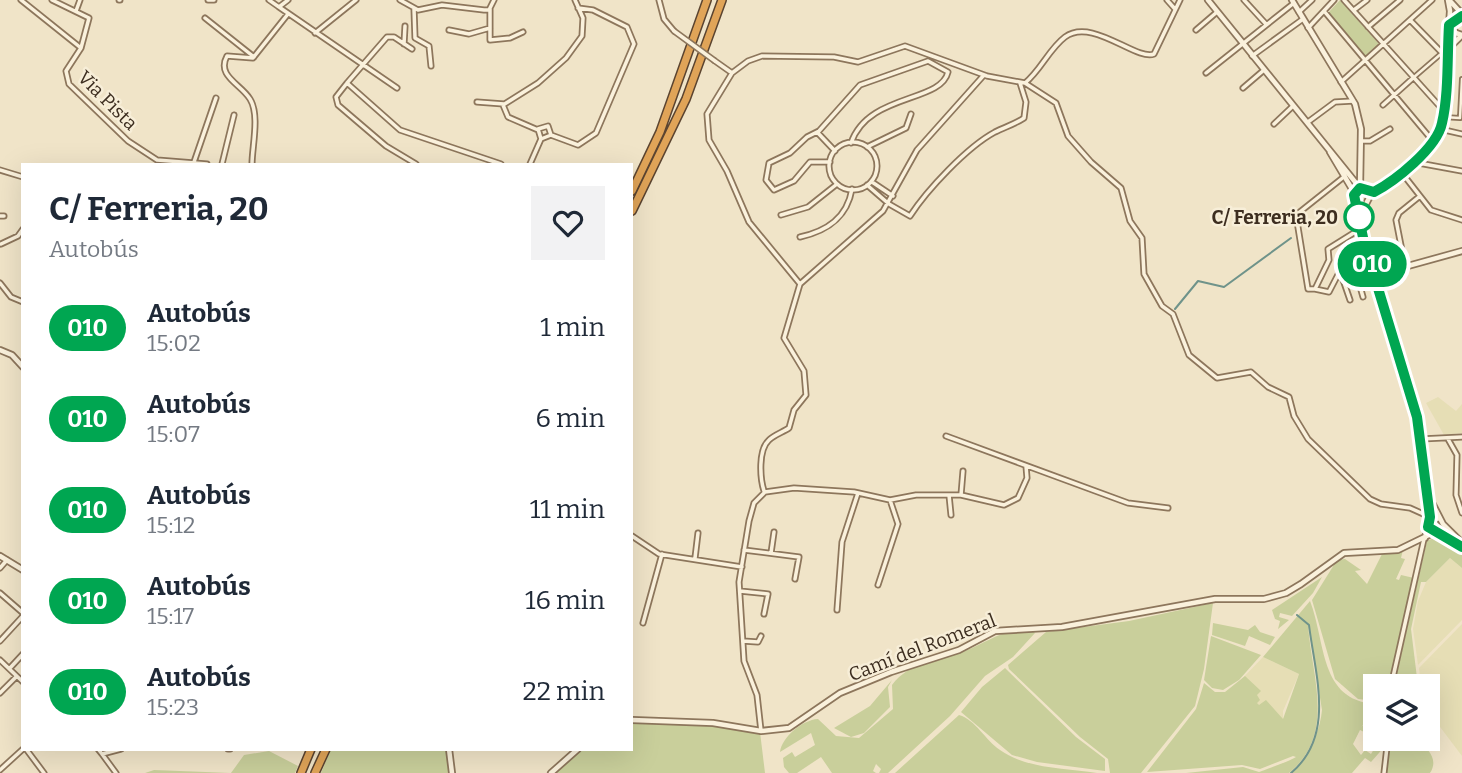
<!DOCTYPE html>
<html lang="es">
<head>
<meta charset="utf-8">
<style>
  body { margin:0; font-family:Bitter,serif; background:#f2f2f3; color:#1f2937; height:100vh; display:flex; flex-direction:column; font-size:26px; white-space:nowrap }
  * { box-sizing:border-box; margin:0 }
  p { font-size:23px; color:#747a83 }
  .icon { flex:none; width:38px; height:38px; fill:none; stroke:currentColor; stroke-width:2; stroke-linecap:round; stroke-linejoin:round }
  .map { position:relative; flex:1; overflow:hidden }
  .side { position:absolute; left:21px; top:163px; width:612px; height:588px; display:flex; flex-direction:column; background:#fff; border-radius:0px; box-shadow:0 7px 28px #0002 }
  .side>* { flex:none }
  .badge { padding:0 14px; border-radius:23px; font-size:24px; line-height:46px }
  .fabs { position:absolute; left:1363px; top:674px; display:grid; gap:14px }
  .fabs a { display:grid; place-items:center; width:77px; height:77px; border-radius:0px; background:#fff; box-shadow:0 7px 28px #0002; font-size:35px }
  .map>.badge { position:absolute; translate:-50% -50%; box-shadow:0 0 0 4px #fff }
  .round { display:grid; place-items:center; flex:none; width:74px; height:74px; border-radius:0px; background:#f2f2f3 }
  .head { display:flex; align-items:center; justify-content:space-between; height:119px; padding:0 28px }
  h1 { font-size:33px; font-weight:700; line-height:52px }
  ul { padding:0; list-style:none }
  li { display:flex; align-items:center; gap:21px; height:91px; padding:0 28px }
  li div { flex:1 }
  li b { display:block; font-size:26px }
  li em { font-style:normal }
  li .badge { min-width:77px; font-weight:700; text-align:center }
  .map>svg:first-child { display:block }
</style>
</head>
<body>
<div class="map">
<svg width="1462" height="773" viewBox="0 0 1462 773">
  <rect width="100%" height="100%" fill="#f0e4c8"/>
  <path fill="#e6deb5" d="M1438 397 1456 411 1462 404V433L1444 435 1426 403Z
    M1450 558 1462 568V620L1418 665 1413 629 1418 601 1426 582Z
    M1462 624V756L1428 711V686H1421L1419 668Z
    M1263 657 1299 674 1283 711V720L1266 701 1259 706 1239 682Z"/>
  <path fill="#c9cf9b" d="M1340 0 1379 44 1364 57 1328 13Z
    M1438 536 1462 550V568L1450 558 1426 582H1421L1411 629 1418 686H1394L1427 541Z
    M1403 550 1401 558 1405 559 1396 579 1399 580 1401 575 1414 578 1390 686H1376L1375 701 1358 699 1335 679 1312 600 1337 560 1345 559 1361 570 1355 571 1367 584 1382 554Z
    M1322 577 1313 593 1292 616 1280 613 1279 617 1289 620 1278 629 1280 621 1275 619 1272 610Z
    M1310 601C1326 642 1319 700 1375 704V710L1367 714 1370 717 1361 727 1375 714 1364 732 1360 730 1353 744 1361 755 1365 750 1371 754 1380 739H1386V745L1371 762 1365 758 1352 773H1291C1308 758 1320 732 1322 710L1308 624C1311 675 1337 734 1289 773H1186L1243 767 1259 772C1265 770 1292 760 1296 757L1293 756 1260 769 1242 765 1147 772 1196 709 1204 683 1215 692H1225L1245 676 1261 691 1257 695 1260 700 1257 703 1259 705 1266 700 1283 719 1299 674 1263 657Z
    M1213 603 1204 669 1195 706 1141 773H1110L1108 759 1080 737 1009 669 1008 665 1046 632 1129 621Z
    M1213 623 1248 630 1255 625 1260 632 1275 637 1270 645 1249 636 1245 646 1212 635Z
    M1016 630 1033 631 1035 633 1013 657 985 676 950 716 888 773H879L881 769 876 764 873 771 876 773H832L821 757 797 773H789L784 767 783 758 792 752 795 757 815 745 811 733 780 752C782 737 802 720 818 719L836 736 859 738 893 709 892 685C910 661 937 662 965 651 983 644 996 634 1016 630Z
    M1211 636 1261 655 1239 680 1223 690 1212 688 1204 680Z
    M1005 668 1076 737 1105 759V771L1037 762 1012 755 961 712 982 687Z
    M892 680 888 687 890 707 864 733 851 737 834 728 870 706Z
    M959 715C976 720 985 740 1000 750 1027 769 1065 768 1097 773H895Z
    M632 722 709 725 760 732 765 773H553L581 749H632Z
    M1391 739H1422L1419 740C1428 750 1439 759 1430 773H1386Z
    M331 749H446L450 773H321Z
    M269 751 298 766 295 773H145L154 770 231 773 244 755Z"/>
  <g fill="none" stroke-linecap="round" stroke-linejoin="round">
    <path stroke="#6f938a" stroke-width="2" d="M1175 309 1198 281 1224 287 1291 238
      M1291 773C1336 735 1315 675 1309 625L1297 615"/>
    <g stroke="#8d765c" stroke-width="6">
      <path id="pedestrian" d="M1413 78 1442 53
        M1443 117 1460 118 1462 79"/>
    </g>
    <g stroke="#8d765c" stroke-width="7">
      <path id="minor" d="M21 0 81 48
        M52 0 89 18 81 48 66 71 69 84 128 141 157 160 207 164
        M119 0H120
        M208 0H214
        M269 0 279 7
        M288 0 279 7 397 88
        M400 0 418 10 442 5 484 10H489L494 0
        M659 0 664 19 674 31
        M1167 0 1175 9
        M1244 0 1266 24
        M1344 0 1443 110
        M414 9 415 38 429 46 431 66
        M490 9V40L510 38 523 32
        M1354 10 1367 0
        M76 11 80 0
        M1324 11 1432 140
        M1299 12 1312 0
        M205 18 254 57
        M1410 20 1447 58
        M1368 27 1400 0
        M1308 28 1334 0
        M449 30 469 34 490 28
        M1196 30 1217 12
        M315 33 356 0
        M404 44 405 26
        M412 49 394 37H387L347 83 400 130 501 164
        M1252 56 1303 19
        M715 61 732 73
        M1206 73 1294 3
        M1341 82 1432 0
        M347 83 336 97 338 105 386 146 416 164
        M1025 83 1056 103 1068 136 1091 162 1121 188 1130 221 1142 238 1144 274 1162 306 1173 314 1189 355 1217 378 1251 372 1268 387 1289 397 1294 416 1308 439 1370 499 1381 504 1410 508 1430 517
        M1243 88 1264 70
        M477 102 504 104
        M1383 105 1413 78
        M1308 122 1335 102 1353 101
        M1274 124 1293 106
        M1440 129 1462 134
        M538 130 508 117 503 105 538 83 566 58 582 36 583 18 575 0
        M817 132 835 151
        M551 135 578 145 596 133 634 44 627 27 593 10 578 8
        M1361 141H1370L1390 129
        M829 166a24 24 0 1 1 48 0a24 24 0 1 1-48 0Z
        M867 147 906 128 911 114
        M194 162 216 98
        M830 162H810L794 181 774 190 766 180 769 163 790 153 807 137 819 131 860 85 928 61 948 72C941 103 868 93 851 143
        M1413 162 1462 171
        M222 164 234 115
        M252 164C252 147 260 115 250 99 241 84 216 76 227 56L253 58 288 14
        M530 164 541 139 538 129 548 126 551 135 541 139
        M0 170 23 177
        M1402 173 1431 210 1462 220
        M1345 176 1296 215 1308 289H1315L1329 260 1328 249 1360 229
        M872 182 893 196
        M867 185 889 204 910 216C927 190 967 147 995 132 1005 127 1015 124 1024 118L1026 102 1020 83
        M781 215 808 207 837 184
        M0 216H4
        M800 237C827 231 847 218 852 189
        M1 244 18 236 23 229
        M1354 265 1363 297
        M1405 266 1396 220 1399 213 1420 196
        M1340 271 1350 300
        M0 283 11 297 23 302
        M800 284 749 222 727 171 709 140 707 114 732 73 748 61 762 56 834 57 858 62 905 46 987 76 1025 83C1041 70 1049 49 1065 37 1092 17 1136 61 1154 54L1180 0
        M800 284 883 211 917 150 984 75
        M1315 289 1329 292 1344 263 1368 265
        M946 436 1128 503 1168 508
        M1421 439 1462 437
        M1448 439 1457 455 1456 495 1462 513
        M764 491C760 478 758 450 769 440 774 435 783 432 789 428L794 410 806 395 804 371 784 338 800 284
        M949 495 951 515
        M961 495 963 471
        M632 536 659 554 742 567
        M744 550 799 557 795 579
        M771 553 774 532
        M695 558 698 533
        M0 568 7 560
        M878 585 898 524 890 500
        M740 591 768 594 764 614
        M0 593 23 613
        M837 610 842 542 858 493
        M643 623 662 554
        M0 641 23 616
        M743 641 758 642 761 636
        M0 660 23 682
        M10 668 23 654
        M1391 686 1424 539
        M0 693 16 677
        M761 731 757 695 744 661 739 582 749 521 754 503 765 492 794 488 854 492 890 500 916 495H961L1004 505 1018 498 1027 478 1026 466
        M26 749 44 773
        M98 749 102 754 121 749
        M228 749H230
        M102 754 116 773
        M0 770 23 749
        M1384 773 1388 738"/>
    </g>
    <g stroke="#8d765c" stroke-width="8">
      <path id="tertiary" d="M1208 0 1360 188
        M1292 0 1355 104 1361 129 1360 188
        M1451 2 1462 14
        M1450 25 1456 33 1462 35
        M1452 25 1455 18 1462 16
        M1448 49 1462 35
        M1330 152 1352 189 1364 255 1387 324
        M1354 195 1362 188 1368 191 1369 197
        M1361 228 1364 208 1369 198 1425 151 1442 126 1450 11 1448 0
        M1364 242 1417 417 1430 519
        M1379 274 1462 251
        M0 350 12 355 23 367
        M1427 493 1443 524 1462 543
        M1425 538 1429 521 1439 518
        M0 556 23 570
        M632 720 713 723 761 731 789 728 840 693 891 672 959 650 995 631 1062 627 1215 599H1264L1286 593 1301 584 1344 553 1398 550 1435 532 1462 547
        M449 749 452 773
        M551 773 578 749"/>
    </g>
    <g stroke="#5b4430" stroke-width="10">
      <path id="motorway" d="M632 191 660 132 707 0
        M632 211 686 99 722 0
        M301 773 311 749
        M315 773 326 749"/>
    </g>
    <use href="#pedestrian" stroke="#faf1dc" stroke-width="2.5"/>
    <use href="#minor" stroke="#faf1dc" stroke-width="3.5"/>
    <use href="#tertiary" stroke="#faf1dc" stroke-width="4.5"/>
    <use href="#motorway" stroke="#e0a458" stroke-width="7"/>
    <g stroke="#8d765c" stroke-width="7" stroke-linecap="butt">
      <path id="minor-bridge" d="M674 31 715 61"/>
    </g>
    <use href="#minor-bridge" stroke="#faf1dc" stroke-width="3.5"/>
  </g>
  <g fill="none" stroke-linecap="round" stroke-linejoin="round">
    <g stroke="#fff" stroke-width="16">
      <path id="line" d="M1462 16 1449 25C1447 56 1449 93 1442 123 1437 148 1395 181 1374 192L1360 188 1354 195 1364 242 1417 417 1430 517 1428 527 1462 547"/>
    </g>
    <use href="#line" stroke="#00a651" stroke-width="10"/>
  </g>
  <circle fill="#fff" stroke="#00a651" stroke-width="3.5" cx="1359" cy="217" r="14"/>
  <g text-anchor="middle" stroke-width="5" stroke-linejoin="round" paint-order="stroke">
    <g font-size="19" fill="#3d2e20" stroke="#f7eed8">
      <text transform="translate(108 100) rotate(45)" y="7">Via Pista</text>
      <text transform="translate(922 647) rotate(-21)" y="7">Camí del Romeral</text>
    </g>
    <g font-size="19" font-weight="bold" fill="#3d2e20" stroke="#f7eed8" text-anchor="end">
      <text x="1338" y="224">C/ Ferreria, 20</text>
    </g>
  </g>
</svg>
<div class="fabs">
<a><svg class="icon" aria-label="layers" viewBox="0 0 24 24"><path d="M12 4l9 5-9 5-9-5zM3 14l9 5 9-5"/></svg></a>
</div>
<b class="badge" style="left:1372px;top:264px;background:#00a651;color:#fff">010</b>
<section class="side">
<div class="head"><div><h1>C/ Ferreria, 20</h1><p>Autobús</p></div><a class="round"><svg class="icon" aria-label="heart" viewBox="0 0 24 24"><path d="M12 20l-8-8c-3-5 5-10 8-4 3-6 11-1 8 4z"/></svg></a></div>
<ul>
<li><span class="badge" style="background:#00a651;color:#fff">010</span><div><b>Autobús</b><p>15:02</p></div><em>1 min</em></li>
<li><span class="badge" style="background:#00a651;color:#fff">010</span><div><b>Autobús</b><p>15:07</p></div><em>6 min</em></li>
<li><span class="badge" style="background:#00a651;color:#fff">010</span><div><b>Autobús</b><p>15:12</p></div><em>11 min</em></li>
<li><span class="badge" style="background:#00a651;color:#fff">010</span><div><b>Autobús</b><p>15:17</p></div><em>16 min</em></li>
<li><span class="badge" style="background:#00a651;color:#fff">010</span><div><b>Autobús</b><p>15:23</p></div><em>22 min</em></li>
</ul>
</section>
</div>
</body>
</html>
